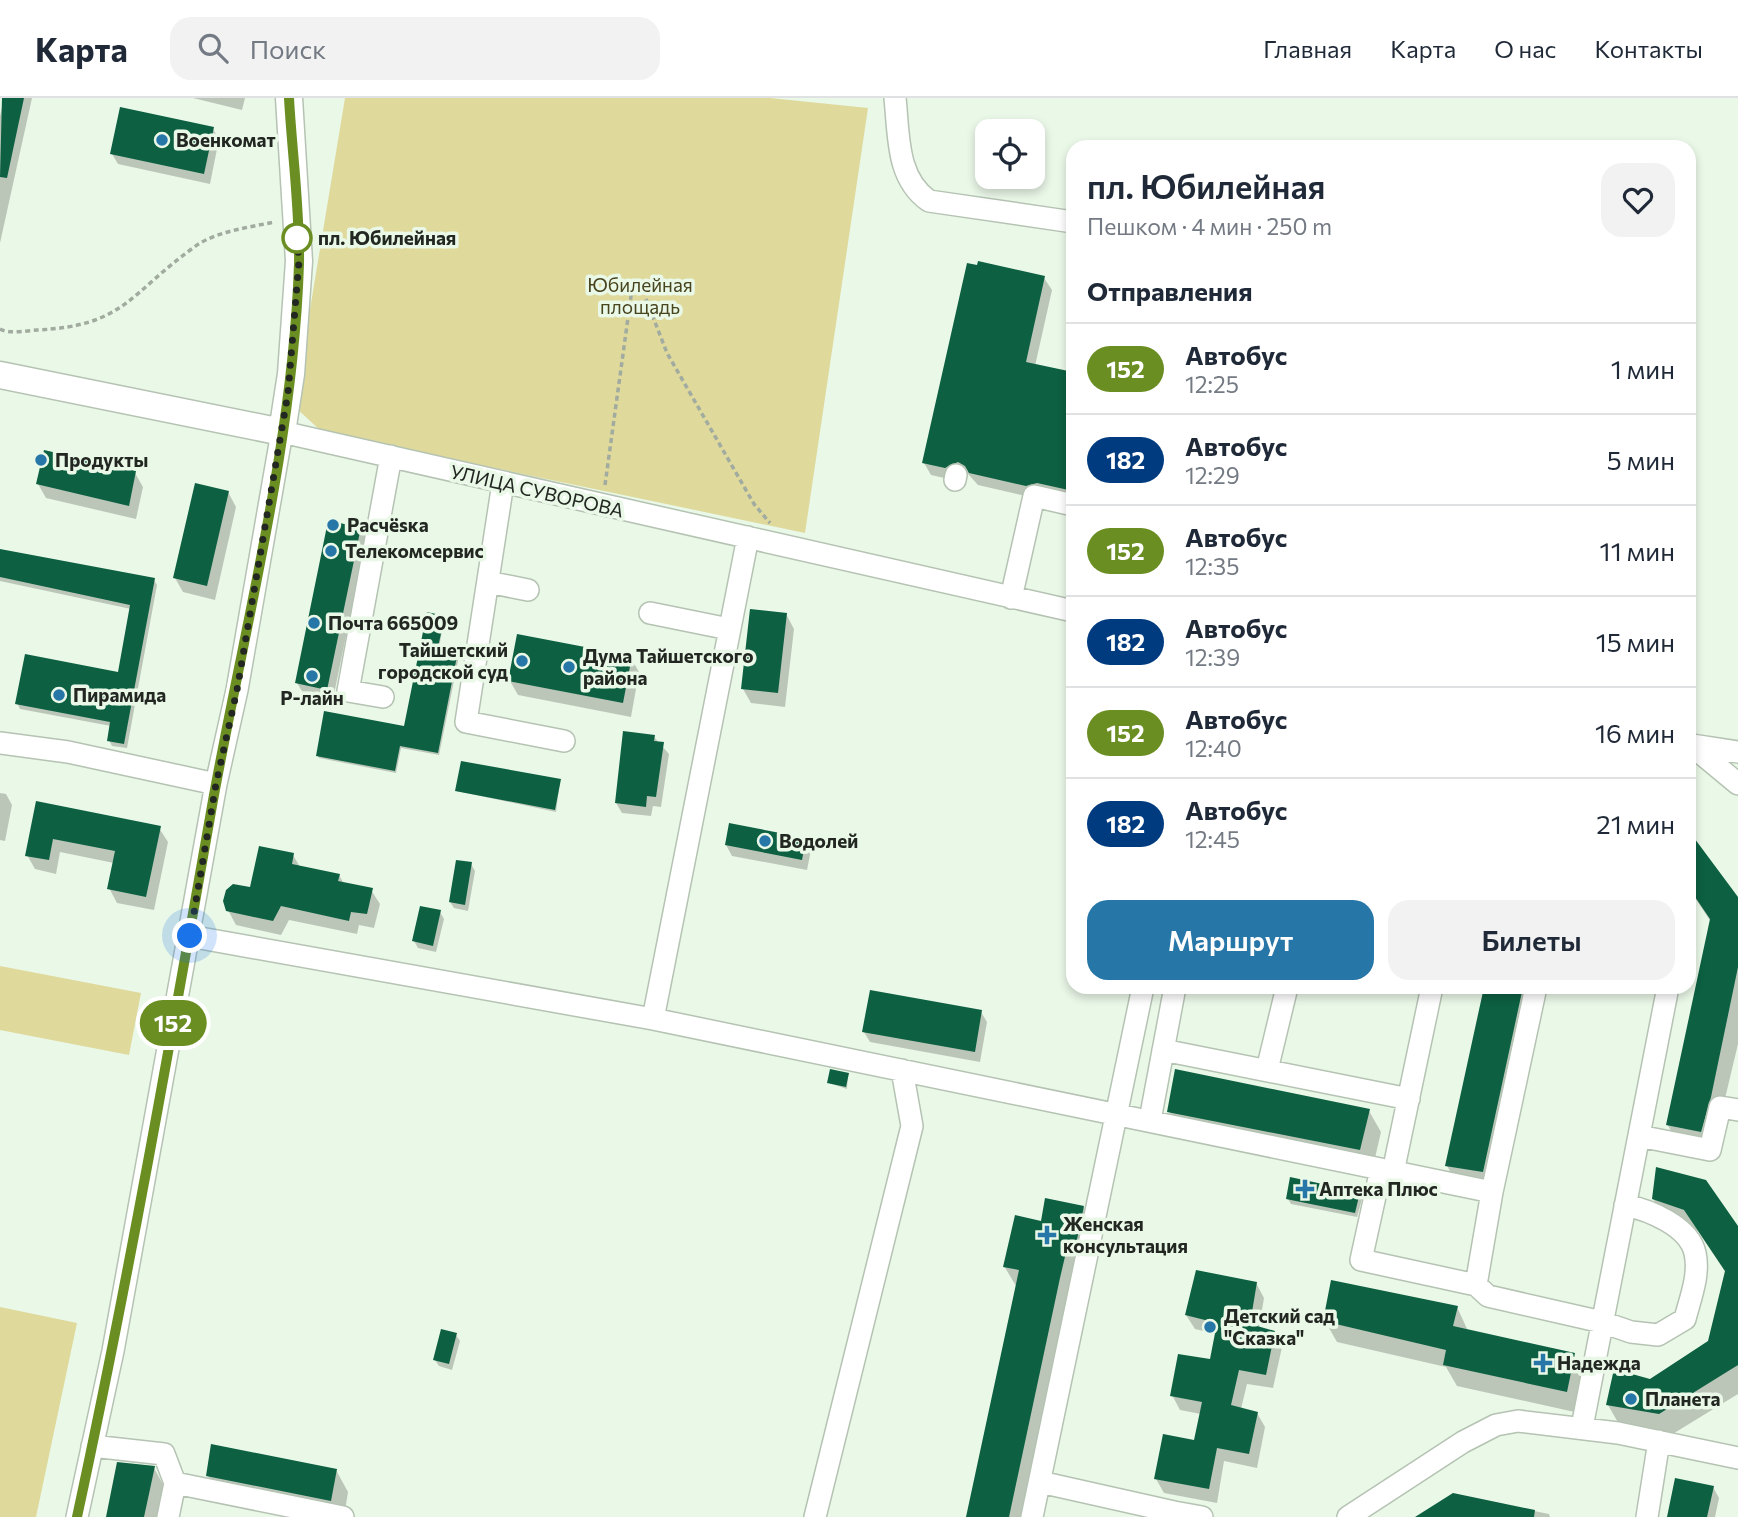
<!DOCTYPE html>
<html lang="ru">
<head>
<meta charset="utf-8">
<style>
  body { margin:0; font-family:Commissioner,sans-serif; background:#f2f2f3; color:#1f2937; height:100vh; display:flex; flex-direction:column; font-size:26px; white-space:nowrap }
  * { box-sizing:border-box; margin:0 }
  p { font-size:23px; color:#747a83 }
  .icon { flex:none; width:38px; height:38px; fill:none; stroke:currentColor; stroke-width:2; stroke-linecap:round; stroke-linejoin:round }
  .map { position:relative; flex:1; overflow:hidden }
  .side { position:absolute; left:1066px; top:42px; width:630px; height:854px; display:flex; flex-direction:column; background:#fff; border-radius:21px; box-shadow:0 4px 10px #0003 }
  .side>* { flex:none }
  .badge { padding:0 14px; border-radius:23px; font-size:24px; line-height:46px }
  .buttons { position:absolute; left:975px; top:21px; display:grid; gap:14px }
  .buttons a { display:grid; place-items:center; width:70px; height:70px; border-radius:14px; background:#fff; box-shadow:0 4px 10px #0003; font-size:35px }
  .you { position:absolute; width:35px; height:35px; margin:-18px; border:5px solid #fff; border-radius:50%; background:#1a73e8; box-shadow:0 0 0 10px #1a73e833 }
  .map>.badge { position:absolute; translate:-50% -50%; box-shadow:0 0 0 4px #fff }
  h2 { padding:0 21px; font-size:26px; line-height:63px }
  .round { display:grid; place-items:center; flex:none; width:74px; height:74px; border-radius:21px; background:#f2f2f3 }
  .head { display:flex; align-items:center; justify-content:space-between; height:119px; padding:0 21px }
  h1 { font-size:33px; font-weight:600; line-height:52px }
  .primary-button { display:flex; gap:14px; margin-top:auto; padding:14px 21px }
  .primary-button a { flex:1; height:80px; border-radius:21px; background:#2776a8; color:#fff; font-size:28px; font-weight:600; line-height:80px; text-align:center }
  .primary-button a+a { background:#f2f2f3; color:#1f2937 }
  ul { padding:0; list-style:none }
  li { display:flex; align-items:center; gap:21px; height:91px; padding:0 21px; border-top:2px solid #e0e1e3 }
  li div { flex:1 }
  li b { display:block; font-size:26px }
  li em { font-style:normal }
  li .badge { min-width:77px; font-weight:700; text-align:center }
  header { display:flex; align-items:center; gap:42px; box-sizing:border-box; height:98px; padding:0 35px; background:#fff; border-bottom:2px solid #e0e1e3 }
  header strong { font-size:33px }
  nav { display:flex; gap:38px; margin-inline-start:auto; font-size:24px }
  .search { width:490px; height:63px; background:#f2f2f3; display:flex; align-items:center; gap:18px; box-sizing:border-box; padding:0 24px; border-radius:21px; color:#747a83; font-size:26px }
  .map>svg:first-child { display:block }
</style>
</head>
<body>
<header>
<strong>Карта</strong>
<div class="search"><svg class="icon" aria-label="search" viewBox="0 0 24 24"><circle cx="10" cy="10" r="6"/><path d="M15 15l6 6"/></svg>Поиск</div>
<nav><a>Главная</a><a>Карта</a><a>О нас</a><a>Контакты</a></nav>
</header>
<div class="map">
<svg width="1738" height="1419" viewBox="0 0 1738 1419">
  <rect width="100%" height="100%" fill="#eaf8e8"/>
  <path fill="#dfd99c" d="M345 0H770L868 10 805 435 322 334 294 308Z
    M0 868 141 895 129 957 0 932Z
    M0 1209 77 1225 36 1419H0Z"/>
  <path fill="#0003" d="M4 0H32L0 145V18Z
    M193 0H245L242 12Z
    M213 31 219 41 210 86 118 66 112 56Z
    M1044 180 1052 192 1035 268 1073 276V404L1034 400 978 387 968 376 959 377 953 382 931 377 924 365Z
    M135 375 143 389 136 421 46 400 38 386Z
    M228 394 236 409 215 502 183 494 175 480Z
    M360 431 366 441 333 601 303 595 297 585Z
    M0 453 154 482 157 487 127 650 112 648 109 642 111 628 20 611 17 605 120 577 131 511 0 483Z
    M786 516 794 531 785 609 751 605 743 591Z
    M444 519 439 551 459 558 439 657 401 650 396 675 319 660 318 658 406 630Z
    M631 560 639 574 631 619 518 597 510 583Z
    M654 639 669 656 661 709 653 708 651 718 622 715 616 705Z
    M560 683 556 714 457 693Z
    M0 695 6 696 12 707 5 743 0 742Z
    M37 705 159 730 168 744 154 812 117 805 109 790 114 765 60 754 56 776 35 771 27 757Z
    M1689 736 1738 802V946L1712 1055 1680 1048 1667 1026 1711 824 1689 791Z
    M805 741 811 752 807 772 732 758 726 747Z
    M293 757 300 769 339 777 344 786 371 792 380 806 374 830 359 827 357 836 289 822 281 837 236 827 228 812Z
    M471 766 475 773 468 813 454 810 450 804Z
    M440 814 444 821 436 854 418 850 414 843Z
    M1382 889H1413L1412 895Z
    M1485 889H1537L1494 1095 1459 1089 1447 1068Z
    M981 914 987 924 980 964 870 944 864 934Z
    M848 976 847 991 829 985Z
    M1169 1013H1369L1381 1034 1372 1073 1182 1035Z
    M1359 1096 1362 1101 1357 1119 1291 1106 1288 1101Z
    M1653 1101 1738 1131V1296L1671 1337 1620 1328 1608 1307 1710 1244 1726 1175 1698 1133 1666 1122Z
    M1083 1109 1094 1129 1024 1419H968L1016 1188 1004 1168 1042 1126Z
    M1256 1185 1264 1200 1259 1230 1274 1235 1282 1249 1273 1290 1247 1286 1241 1311 1257 1315 1265 1329 1257 1370 1224 1363 1217 1405 1164 1395 1156 1381 1196 1344 1201 1316 1180 1312 1172 1297 1211 1263 1216 1236 1195 1231 1186 1217Z
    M1457 1209 1468 1233 1574 1257 1587 1278 1579 1315 1457 1288 1446 1269 1337 1244 1325 1223Z
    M456 1237 460 1243 452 1272 439 1268 435 1262Z
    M154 1370 165 1390 159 1419H108Z
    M336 1372 348 1394 344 1419 220 1399 208 1378Z
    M1713 1389 1719 1400 1715 1419H1669Z
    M1453 1397 1549 1416 1550 1419H1418Z"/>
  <path fill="#0d6042" d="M2 0H24L7 80 0 79Z
    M120 9 214 29 204 76 110 56Z
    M978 163 1045 178 1026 264 1073 274V393L1037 385 1026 388 969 375 965 368 958 364 945 370 922 365 967 165 977 167Z
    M44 352 136 373 129 408 36 386Z
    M195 385 229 393 207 488 173 480Z
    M328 423 361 429 327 592 295 585Z
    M0 451 155 480 124 646 107 643 110 624 15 606 25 556 118 574 130 507 0 479Z
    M750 511 787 515 778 595 741 591Z
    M427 514 445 518 438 549 458 553 438 655 400 648 395 673 316 658 324 613 404 628Z
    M517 536 632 558 623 605 508 583Z
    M623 633 655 637 654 643 664 644 656 699 647 698 646 709 615 705Z
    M461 663 561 681 555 712 455 693Z
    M36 703 161 728 146 799 107 791 115 753 53 741 49 762 25 758Z
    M729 725 806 740 802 762 725 747Z
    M1689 733 1738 799V869L1711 999 1701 1034 1666 1027 1710 821 1689 790Z
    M259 748 294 755 292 766 340 776 338 783 373 790 367 816 351 814 349 823 281 808 273 823 226 813 223 803 226 792 233 786 250 789Z
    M456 762 472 764 465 807 449 804Z
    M420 808 441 812 433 848 412 843Z
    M1484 889H1523L1483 1074 1445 1068Z
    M870 892 982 912 975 954 862 934Z
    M830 971 849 975 846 989 827 985Z
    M1175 971 1370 1011 1360 1052 1167 1014Z
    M1656 1069 1706 1082 1738 1128V1267L1659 1316 1606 1307 1614 1271 1650 1281 1708 1243 1725 1173 1684 1112 1652 1101Z
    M1290 1079 1360 1094 1355 1115 1286 1101Z
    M1045 1100 1084 1108 1075 1151 1067 1150 1060 1180 1009 1419H966L1019 1172 1003 1169 1015 1117 1041 1123Z
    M1196 1172 1257 1184 1250 1226 1275 1233 1266 1277 1239 1272 1231 1307 1258 1314 1249 1356 1217 1350 1209 1391 1154 1381 1163 1336 1194 1342 1202 1304 1170 1298 1178 1256 1210 1261 1217 1225 1185 1217Z
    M1331 1182 1458 1208 1453 1228 1575 1255 1567 1294 1443 1267 1446 1252 1323 1223Z
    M441 1231 457 1235 449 1266 433 1262Z
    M211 1346 337 1371 331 1403 206 1378Z
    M117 1364 155 1368 144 1419H106Z
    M1675 1380 1714 1388 1707 1419H1667Z
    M1453 1395 1535 1412 1534 1419H1415Z"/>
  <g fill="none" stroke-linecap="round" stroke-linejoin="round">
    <g stroke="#b5c3b3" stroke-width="24">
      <path id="minor" d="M895 0C899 37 896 80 929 103L1073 124
        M955 382 956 377
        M503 385 466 624 564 643
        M488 484 528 492
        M1011 500 1034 398 1073 407
        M650 515 729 531
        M383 599 348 593 391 358
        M0 645 68 654 216 686
        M1691 647 1738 686
        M1692 647 1738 654
        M189 838 653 921 1492 1094
        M1536 889 1492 1094 1476 1187 1488 1198 1602 1224 1631 1234 1658 1237 1685 1221C1690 1201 1700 1177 1695 1155 1689 1128 1649 1112 1625 1107
        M653 921 748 439
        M1163 952 1409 1001
        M1267 972 1287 889
        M1150 1022 1175 889
        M1639 1038 1710 1052 1720 1009 1738 1012
        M1381 1071 1361 1162 1476 1187
        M1393 1074 1432 889
        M1582 1329 1668 889
        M92 1348 164 1356 175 1385
        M1040 1384 1174 1414 1173 1419
        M1174 1414 1202 1419
        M77 1419 113 1253 216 686 237 592 282 334 1073 513
        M168 1419 175 1385 343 1419
        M815 1419 912 1028 902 972
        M1032 1419 1143 889
        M1348 1419 1463 1344 1496 1327 1518 1323 1618 1335 1738 1360
        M1647 1419 1659 1343"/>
    </g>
    <g stroke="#b5c3b3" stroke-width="29">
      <path id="major" d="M0 277 282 334 291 276 299 163 289 0"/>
    </g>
    <path stroke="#a1ab9f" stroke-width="3.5" stroke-dasharray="5 3.5" stroke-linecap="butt" d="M646 201 667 255 754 406 770 425
      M0 231C9 236 26 233 37 232 125 228 130 195 193 150 215 133 247 130 274 124
      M605 387 631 198 636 181"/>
    <use href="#minor" stroke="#fff" stroke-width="21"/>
    <use href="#major" stroke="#fff" stroke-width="26"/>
  </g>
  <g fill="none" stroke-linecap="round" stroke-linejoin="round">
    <g stroke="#fff" stroke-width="16">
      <path id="line" d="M77 1419C128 1183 170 946 212 708 244 529 293 349 299 166 300 111 292 55 289 0"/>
    </g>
    <use href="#line" stroke="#6b8e23" stroke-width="10"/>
    <path stroke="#222721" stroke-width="7" stroke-dasharray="0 12.6" d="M190 838 216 686 237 592 288 295 299 163 297 140"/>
  </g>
  <g fill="#2776a8" stroke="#eaf8e8" stroke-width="2.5">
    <circle cx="162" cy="42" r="7"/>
    <circle cx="41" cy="362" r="7"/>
    <circle cx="333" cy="427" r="7"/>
    <circle cx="331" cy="453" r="7"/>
    <circle cx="314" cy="525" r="7"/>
    <circle cx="522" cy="563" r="7"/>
    <circle cx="569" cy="569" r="7"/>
    <circle cx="312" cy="578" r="7"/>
    <circle cx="59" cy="597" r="7"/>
    <circle cx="765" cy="743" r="7"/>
    <path d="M1301.5 1080.5h7v7h7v7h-7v7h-7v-7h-7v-7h7z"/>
    <path d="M1043.5 1126.5h7v7h7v7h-7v7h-7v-7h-7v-7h7z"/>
    <circle cx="1210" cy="1229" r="7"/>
    <path d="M1539.5 1254.5h7v7h7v7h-7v7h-7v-7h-7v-7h7z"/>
    <circle cx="1631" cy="1301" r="7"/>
  </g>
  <circle fill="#fff" stroke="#6b8e23" stroke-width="3.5" cx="297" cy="140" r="14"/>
  <g text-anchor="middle" stroke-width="7" stroke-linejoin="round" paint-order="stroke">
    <g font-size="19" font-weight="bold" fill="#222721" stroke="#eaf8e8" text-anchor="start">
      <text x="176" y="49">Военкомат</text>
      <text x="55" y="369">Продукты</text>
      <text x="347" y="434">Расчёsка</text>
      <text x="345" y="460">Телекомсервис</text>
      <text x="328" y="532">Почта 665009</text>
      <text x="508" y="559" text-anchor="end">Тайшетский<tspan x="508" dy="22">городской суд</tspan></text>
      <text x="583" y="565">Дума Тайшетского<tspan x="583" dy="22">района</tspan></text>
      <text x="73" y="604">Пирамида</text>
      <text x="312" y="607" text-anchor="middle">Р-лайн</text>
      <text x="779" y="750">Водолей</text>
      <text x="1319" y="1098">Аптека Плюс</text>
      <text x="1063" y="1133">Женская<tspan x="1063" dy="22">консультация</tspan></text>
      <text x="1224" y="1225">Детский сад<tspan x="1224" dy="22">"Сказка"</tspan></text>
      <text x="1557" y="1272">Надежда</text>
      <text x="1645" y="1308">Планета</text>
    </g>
    <g font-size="19" font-weight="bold" fill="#222721" stroke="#eaf8e8" text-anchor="start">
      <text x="318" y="147">пл. Юбилейная</text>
    </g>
    <g font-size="19" fill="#48441e" stroke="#eaf8e8">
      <text x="640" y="194">Юбилейная<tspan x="640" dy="22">площадь</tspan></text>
    </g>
    <g font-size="19" fill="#222721" stroke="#eaf8e8">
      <text transform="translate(537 393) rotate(13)" y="7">УЛИЦА СУВОРОВА</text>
    </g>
  </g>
</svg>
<div class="buttons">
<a><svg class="icon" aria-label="locate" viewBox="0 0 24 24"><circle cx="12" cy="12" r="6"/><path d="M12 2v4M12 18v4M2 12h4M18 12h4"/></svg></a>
</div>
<div class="you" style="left:190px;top:838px"></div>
<b class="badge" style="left:173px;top:925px;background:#6b8e23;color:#fff">152</b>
<section class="side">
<div class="head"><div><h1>пл. Юбилейная</h1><p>Пешком · 4 мин · 250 m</p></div><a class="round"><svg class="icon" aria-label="heart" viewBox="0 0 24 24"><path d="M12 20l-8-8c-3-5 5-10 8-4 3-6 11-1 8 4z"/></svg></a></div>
<h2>Отправления</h2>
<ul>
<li><span class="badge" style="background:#6b8e23;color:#fff">152</span><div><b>Автобус</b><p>12:25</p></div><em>1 мин</em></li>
<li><span class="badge" style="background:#003b80;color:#fff">182</span><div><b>Автобус</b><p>12:29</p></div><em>5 мин</em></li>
<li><span class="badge" style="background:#6b8e23;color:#fff">152</span><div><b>Автобус</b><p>12:35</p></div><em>11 мин</em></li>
<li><span class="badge" style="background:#003b80;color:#fff">182</span><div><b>Автобус</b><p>12:39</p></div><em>15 мин</em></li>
<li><span class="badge" style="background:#6b8e23;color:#fff">152</span><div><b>Автобус</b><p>12:40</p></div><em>16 мин</em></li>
<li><span class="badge" style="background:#003b80;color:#fff">182</span><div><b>Автобус</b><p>12:45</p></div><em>21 мин</em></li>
</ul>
<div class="primary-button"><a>Маршрут</a><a>Билеты</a></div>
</section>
</div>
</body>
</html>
